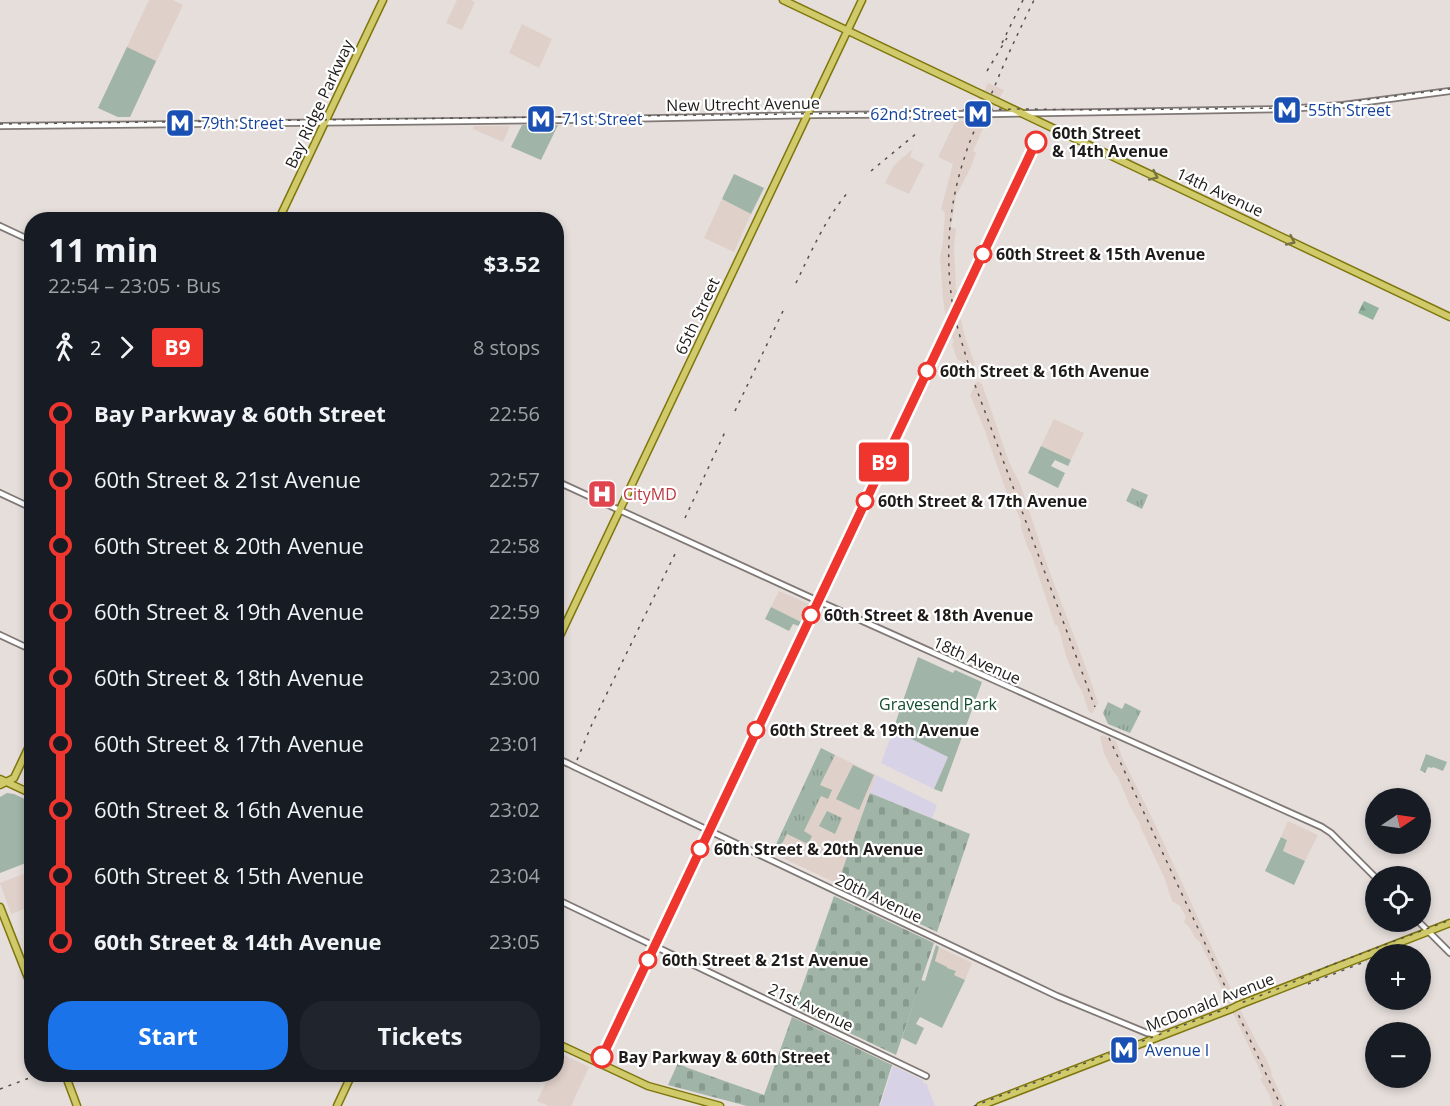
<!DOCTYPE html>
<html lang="en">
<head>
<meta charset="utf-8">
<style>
  body { margin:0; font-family:"Open Sans",sans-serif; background:#20242c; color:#f1f3f6; height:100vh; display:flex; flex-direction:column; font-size:22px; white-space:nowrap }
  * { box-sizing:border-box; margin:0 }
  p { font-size:20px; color:#9ea1a6 }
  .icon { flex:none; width:33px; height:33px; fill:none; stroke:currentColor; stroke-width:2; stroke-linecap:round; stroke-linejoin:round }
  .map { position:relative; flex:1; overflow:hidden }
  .details { position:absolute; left:24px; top:212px; width:540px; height:870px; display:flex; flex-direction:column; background:#171b24; border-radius:24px; box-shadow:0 3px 9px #0003 }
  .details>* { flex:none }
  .badge { padding:0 12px; border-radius:4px; font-size:21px; line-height:39px }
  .needle { width:39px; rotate:77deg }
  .buttons { position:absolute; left:1365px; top:788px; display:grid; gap:12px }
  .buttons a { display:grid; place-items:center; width:66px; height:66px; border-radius:50%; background:#171b24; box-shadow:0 3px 9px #0003; font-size:30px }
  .map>.badge { position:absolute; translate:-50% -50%; box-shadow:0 0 0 3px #fff }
  .legs { display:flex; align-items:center; gap:9px; height:66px; padding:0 24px; font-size:20px }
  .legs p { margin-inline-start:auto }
  .summary { display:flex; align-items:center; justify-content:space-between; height:102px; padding:0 24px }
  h1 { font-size:33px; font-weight:700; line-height:45px }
  .cta { display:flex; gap:12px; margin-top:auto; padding:12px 24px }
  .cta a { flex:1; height:69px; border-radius:24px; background:#1a73e8; color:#fff; font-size:24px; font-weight:700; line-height:69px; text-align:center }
  .cta a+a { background:#20242c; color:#f1f3f6 }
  ul { padding:0 24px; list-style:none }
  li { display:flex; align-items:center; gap:21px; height:66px; font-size:22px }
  li i { display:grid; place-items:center; width:9px; height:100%; margin:0 8px; background:currentColor }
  li i::after { content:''; width:15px; height:15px; margin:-8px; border:4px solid; border-radius:50%; background:#171b24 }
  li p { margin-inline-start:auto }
  li:first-child i { background:linear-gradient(#0000 50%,currentColor 0) }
  li:last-child i { background:linear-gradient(currentColor 50%,#0000 0) }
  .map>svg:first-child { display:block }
</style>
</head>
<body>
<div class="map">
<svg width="1450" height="1106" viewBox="0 0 1450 1106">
  <defs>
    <pattern id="grass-tufts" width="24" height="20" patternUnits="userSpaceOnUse" patternTransform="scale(1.5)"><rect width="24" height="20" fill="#a0b4a7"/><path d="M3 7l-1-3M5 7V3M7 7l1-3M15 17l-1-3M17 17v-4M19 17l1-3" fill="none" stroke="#899a8f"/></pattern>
    <pattern id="forest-firs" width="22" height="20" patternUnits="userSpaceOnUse" patternTransform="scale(1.5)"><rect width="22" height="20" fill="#92b39e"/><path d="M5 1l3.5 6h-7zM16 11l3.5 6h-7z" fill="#7d9988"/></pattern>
    <pattern id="cemetery-stones" width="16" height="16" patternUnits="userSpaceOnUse" patternTransform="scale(1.5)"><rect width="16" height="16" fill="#a0b4a7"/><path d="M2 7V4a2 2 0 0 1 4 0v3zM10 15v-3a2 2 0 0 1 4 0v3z" fill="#899a8f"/></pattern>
  </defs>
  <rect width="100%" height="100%" fill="#e5dedb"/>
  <path fill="#e0d0ca" d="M149 0H173L183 5 130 117H118L98 108Z
    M457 0H470L475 2 462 30 446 23Z
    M522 24 552 39 539 68 509 53Z
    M988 83 1004 90 987 120 973 151 976 153 970 169 956 196 951 227 956 229 954 247 956 289 958 292 954 301 958 319 961 320 965 337 975 365 971 366 957 359 952 344 954 342 951 335 953 331 949 314 945 313 943 297 940 258 943 241 945 213 941 209 953 164 938 157 955 122 957 121 971 120Z
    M474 126H510L503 142 473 129Z
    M913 149 910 157 924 164 909 194 885 183 894 165Z
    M722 199 751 214 734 252 704 238Z
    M977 381 982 384 1009 462 1020 484 1050 573 1088 673 1098 703 1092 714 1088 710 1082 691 1077 683 1066 656 1060 633 1057 625H1055L1031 553 1028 548 1020 525 1022 524 1015 507 1012 508 984 428 970 395Z
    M1054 419 1084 433 1071 460 1041 446Z
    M779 591 809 604 801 622 771 607Z
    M1103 735 1116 741 1122 757 1153 820 1241 1011 1259 1047 1265 1056 1272 1073 1271 1074 1286 1106H1273L1269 1094 1260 1079 1263 1077 1200 942 1195 938 1190 928 1184 922 1186 917 1180 906 1172 901 1165 879 1141 828 1139 822 1129 804 1118 777 1113 771 1104 753 1100 737Z
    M821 748 876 775 838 884 772 853Z
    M1288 821 1318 835 1305 861 1282 850 1287 839 1281 837Z
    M31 871V906L11 914 0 883Z
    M939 947 972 963 965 980 954 975 956 971 947 968 935 961Z
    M560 1053 589 1067 571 1106H549L537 1101 550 1074H556L557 1060Z"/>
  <path fill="#d8d2e7" d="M893 730 948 757 934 789 881 763Z
    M876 775 937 805 932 818 870 793Z
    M893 1066 923 1080 924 1084 926 1083 935 1106H880Z"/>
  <path fill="url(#grass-tufts)" d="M1132 488 1148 495 1142 509 1126 501Z
    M1108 702 1122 709 1125 703 1141 711 1130 733 1108 724 1103 713Z
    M821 748 835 755 820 785 832 790 828 799 821 796 804 831 812 836 808 844 787 834 776 855 772 853Z
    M1426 754 1447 762 1443 771 1433 767 1432 768 1428 767 1425 773 1420 770Z
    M827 811 842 818 835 834 819 826Z"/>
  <path fill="url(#forest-firs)" d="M1364 301 1379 308 1373 320 1358 313Z"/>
  <path fill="url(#cemetery-stones)" d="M870 793 970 834 937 932 837 885Z
    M834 896 934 943 896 1055 795 1007Z
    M792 1017 892 1065 879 1106H747L668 1085 678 1063 688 1068 764 1095Z"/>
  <path fill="#a0b4a7" d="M127 47 156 61 130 117H118L98 108Z
    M522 125H558L541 160 511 147Z
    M734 174 764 188 751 214 722 199Z
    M1041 446 1071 460 1068 466 1055 460 1051 466 1065 473 1058 488 1028 473Z
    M771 607 801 622 799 626 793 624 789 631 765 619Z
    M918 657 953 673 955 670 982 682 942 792 934 789 948 757 893 730Z
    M853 765 874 775 859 810 836 799Z
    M7 793 14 794 31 802V861L0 873V797Z
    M1281 837 1287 840 1283 851 1305 861 1294 885 1265 871Z
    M936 945 939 947 935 961 947 967V968L956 971 954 975 965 980 942 1028 920 1017 916 1024 924 1028 916 1045 902 1038 921 980 925 981Z"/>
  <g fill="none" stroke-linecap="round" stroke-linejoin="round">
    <g stroke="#7f7875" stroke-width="8">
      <path id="minor" d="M992 114 1286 109 1343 105 1450 91
        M0 126 562 120 815 115 974 114
        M0 226 32 241
        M556 481 818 601 1322 827 1331 833 1376 878
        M0 493 32 508
        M0 635 32 650
        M556 758 567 763
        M575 767 1057 996 1147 1033 1161 1035
        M556 899 926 1076
        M1418 921 1450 953"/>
    </g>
    <g stroke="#7e760d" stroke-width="9">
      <path id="major" d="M783 0 981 94
        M998 102 1450 317
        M279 219 383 0
        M556 644 862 0
        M0 779 32 794
        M0 785 14 778 32 740
        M0 907 32 988
        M1239 1005 1450 923
        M556 1043 648 1086 720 1106
        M65 1074 77 1106
        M337 1106 352 1074
        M980 1106 1231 1009"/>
    </g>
    <use href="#minor" stroke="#fff" stroke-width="4.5"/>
    <use href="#major" stroke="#d0ca6a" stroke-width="6"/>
    <path stroke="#55514f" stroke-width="1.5" stroke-dasharray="3 6" stroke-linecap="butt" d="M1002 43 1023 0
      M987 71 1007 38
      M0 124 868 113 928 110 1028 109 1091 110 1287 108 1334 104 1450 89
      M871 171 917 133
      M796 283C812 250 825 219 849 191
      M968 363C962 343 955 322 952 301 945 252 949 203 965 156 972 132 984 111 994 88 1006 58 1020 29 1034 0
      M975 385 1095 707
      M735 411 783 311
      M685 518 725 432
      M1109 738 1281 1106
      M577 760 592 724 675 554
      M556 798 565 784
      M1308 984 1367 961
      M0 1089 40 1074
      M974 1106 1285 986 1326 967 1450 920"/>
    <g stroke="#7f7875" stroke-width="8" stroke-linecap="butt">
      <path id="minor-bridge" d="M974 114H992
        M567 763 575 767"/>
    </g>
    <g stroke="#7e760d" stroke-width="9" stroke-linecap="butt">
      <path id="major-bridge" d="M981 94 998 102
        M1231 1009 1239 1005"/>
    </g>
    <use href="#minor-bridge" stroke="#fff" stroke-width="4.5"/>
    <use href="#major-bridge" stroke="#d0ca6a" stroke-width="6"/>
  </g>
  <defs><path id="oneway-chevron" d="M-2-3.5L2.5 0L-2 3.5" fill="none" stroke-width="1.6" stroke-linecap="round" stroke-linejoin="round" transform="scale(1.5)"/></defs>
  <g stroke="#777242">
    <use href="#oneway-chevron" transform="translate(1154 176) rotate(25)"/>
    <use href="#oneway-chevron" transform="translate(1291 241) rotate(25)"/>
  </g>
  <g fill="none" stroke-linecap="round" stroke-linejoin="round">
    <g stroke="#fff" stroke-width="14">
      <path id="line-1" d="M602 1057 1036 142"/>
    </g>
    <use href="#line-1" stroke="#ee352e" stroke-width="9"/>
  </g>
  <defs>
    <g id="metro-square" transform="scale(1.5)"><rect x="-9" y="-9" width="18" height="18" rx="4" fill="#1a4fb4" stroke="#fff"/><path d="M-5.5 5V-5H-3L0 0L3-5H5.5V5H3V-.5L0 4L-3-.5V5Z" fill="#fff"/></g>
    <g id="hospital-square" transform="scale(1.5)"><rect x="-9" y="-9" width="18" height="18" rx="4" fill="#e0444e" stroke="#fff"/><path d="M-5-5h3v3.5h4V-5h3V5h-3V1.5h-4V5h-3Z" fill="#fff"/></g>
  </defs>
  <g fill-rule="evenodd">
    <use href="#metro-square" x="1287" y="110"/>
    <use href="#metro-square" x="978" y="114"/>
    <use href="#metro-square" x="541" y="119"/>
    <use href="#metro-square" x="180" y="123"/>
    <use href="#hospital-square" x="602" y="494"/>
    <use href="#metro-square" x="1124" y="1050"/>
  </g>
  <g fill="#fff" stroke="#ee352e" stroke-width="3">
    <circle cx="1036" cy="142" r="10"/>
    <circle cx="983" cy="254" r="8"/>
    <circle cx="927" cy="371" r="8"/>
    <circle cx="865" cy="501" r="8"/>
    <circle cx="811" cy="615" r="8"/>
    <circle cx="756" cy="730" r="8"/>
    <circle cx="700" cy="849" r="8"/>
    <circle cx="648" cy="960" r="8"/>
    <circle cx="602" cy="1057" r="10"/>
  </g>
  <g text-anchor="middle" stroke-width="4.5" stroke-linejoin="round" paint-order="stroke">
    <g font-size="16" fill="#1e1b1a" stroke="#fff">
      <text transform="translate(319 104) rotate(-65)" y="6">Bay Ridge Parkway</text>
      <text transform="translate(743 104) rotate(-1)" y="6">New Utrecht Avenue</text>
      <text transform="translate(1220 192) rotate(25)" y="6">14th Avenue</text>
      <text transform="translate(697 316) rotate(-65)" y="6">65th Street</text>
      <text transform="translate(977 660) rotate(24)" y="6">18th Avenue</text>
      <text transform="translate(879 898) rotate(25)" y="6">20th Avenue</text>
      <text transform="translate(1210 1002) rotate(-21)" y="6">McDonald Avenue</text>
      <text transform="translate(811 1007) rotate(25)" y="6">21st Avenue</text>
    </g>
    <g font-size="16" fill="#164399" stroke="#fff" text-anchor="start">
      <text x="1308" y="116">55th Street</text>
      <text x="957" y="120" text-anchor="end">62nd Street</text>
      <text x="562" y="125">71st Street</text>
      <text x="201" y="129">79th Street</text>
      <text x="1145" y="1056">Avenue I</text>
    </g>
    <g font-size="16" font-weight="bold" fill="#1e1b1a" stroke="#fff" text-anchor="start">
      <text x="1052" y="139">60th Street<tspan x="1052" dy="18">&amp; 14th Avenue</tspan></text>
      <text x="996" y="260">60th Street &amp; 15th Avenue</text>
      <text x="940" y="377">60th Street &amp; 16th Avenue</text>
      <text x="878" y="507">60th Street &amp; 17th Avenue</text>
      <text x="824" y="621">60th Street &amp; 18th Avenue</text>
      <text x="770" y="736">60th Street &amp; 19th Avenue</text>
      <text x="714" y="855">60th Street &amp; 20th Avenue</text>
      <text x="662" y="966">60th Street &amp; 21st Avenue</text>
      <text x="618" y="1063">Bay Parkway &amp; 60th Street</text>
    </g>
    <g font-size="16" fill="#be3a42" stroke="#fff" text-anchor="start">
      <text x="623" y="500">CityMD</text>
    </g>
    <g font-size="16" fill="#124c2e" stroke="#fff">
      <text x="938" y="710">Gravesend Park</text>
    </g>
  </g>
</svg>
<div class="buttons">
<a><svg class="needle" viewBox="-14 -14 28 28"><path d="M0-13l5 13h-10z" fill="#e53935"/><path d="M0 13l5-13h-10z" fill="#9ea1a6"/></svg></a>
<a><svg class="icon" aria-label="locate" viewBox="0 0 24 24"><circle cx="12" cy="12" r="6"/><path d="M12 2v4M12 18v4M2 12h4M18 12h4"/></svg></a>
<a>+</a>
<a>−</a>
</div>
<b class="badge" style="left:884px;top:462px;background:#ee352e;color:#fff">B9</b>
<section class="details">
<div class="summary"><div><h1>11 min</h1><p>22:54 – 23:05 · Bus</p></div><b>$3.52</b></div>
<div class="legs"><svg class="icon" aria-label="walk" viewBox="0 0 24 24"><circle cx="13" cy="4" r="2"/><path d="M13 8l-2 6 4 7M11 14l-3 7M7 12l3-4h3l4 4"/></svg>2<svg class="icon" aria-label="forward" viewBox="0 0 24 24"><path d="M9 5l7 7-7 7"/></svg><b class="badge" style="background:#ee352e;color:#fff">B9</b><p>8 stops</p></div>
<ul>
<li><i style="color:#ee352e"></i><b>Bay Parkway &amp; 60th Street</b><p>22:56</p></li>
<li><i style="color:#ee352e"></i><span>60th Street &amp; 21st Avenue</span><p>22:57</p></li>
<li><i style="color:#ee352e"></i><span>60th Street &amp; 20th Avenue</span><p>22:58</p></li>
<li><i style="color:#ee352e"></i><span>60th Street &amp; 19th Avenue</span><p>22:59</p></li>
<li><i style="color:#ee352e"></i><span>60th Street &amp; 18th Avenue</span><p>23:00</p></li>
<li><i style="color:#ee352e"></i><span>60th Street &amp; 17th Avenue</span><p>23:01</p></li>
<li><i style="color:#ee352e"></i><span>60th Street &amp; 16th Avenue</span><p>23:02</p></li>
<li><i style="color:#ee352e"></i><span>60th Street &amp; 15th Avenue</span><p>23:04</p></li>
<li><i style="color:#ee352e"></i><b>60th Street &amp; 14th Avenue</b><p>23:05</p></li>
</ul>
<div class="cta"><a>Start</a><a>Tickets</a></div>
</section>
</div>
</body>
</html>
